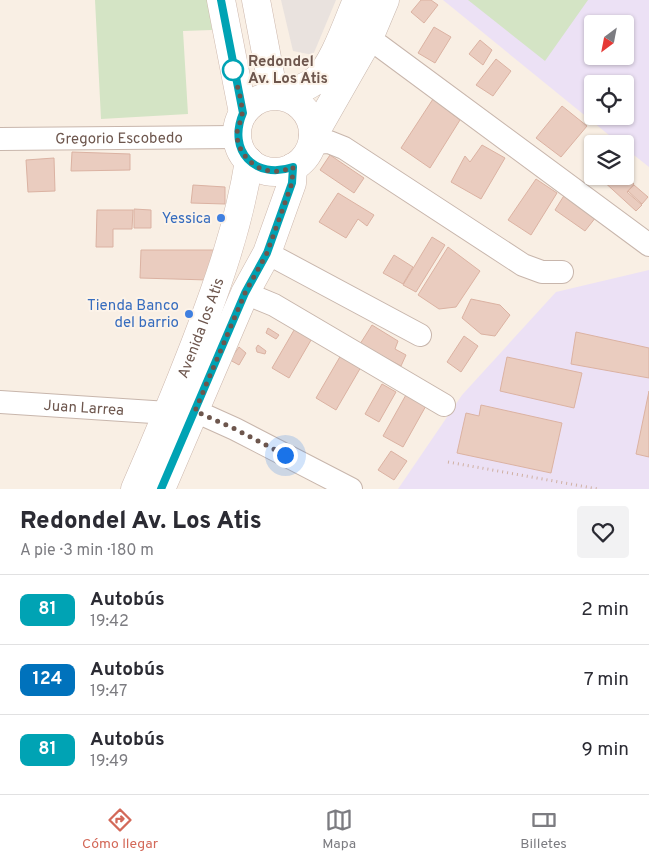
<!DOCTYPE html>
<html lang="es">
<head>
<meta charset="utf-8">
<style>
  body { margin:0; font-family:Overpass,sans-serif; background:#f2f2f3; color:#2b2b33; height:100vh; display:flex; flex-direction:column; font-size:19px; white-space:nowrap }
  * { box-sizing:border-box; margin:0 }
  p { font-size:16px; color:#7c7c81 }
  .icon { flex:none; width:28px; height:28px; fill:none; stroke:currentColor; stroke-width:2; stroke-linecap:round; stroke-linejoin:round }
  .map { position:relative; height:489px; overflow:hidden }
  .side { display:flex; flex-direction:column; background:#fff; flex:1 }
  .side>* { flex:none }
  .badge { padding:0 10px; border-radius:8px; font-size:18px; line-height:32px }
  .needle { width:32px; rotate:212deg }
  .buttons { position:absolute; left:584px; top:15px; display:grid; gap:10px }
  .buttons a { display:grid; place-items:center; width:50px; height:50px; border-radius:5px; background:#fff; box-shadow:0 1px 4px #0004; font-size:25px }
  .you { position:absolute; width:25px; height:25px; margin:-12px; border:4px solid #fff; border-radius:50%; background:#1a73e8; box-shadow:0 0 0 8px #1a73e833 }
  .map>.badge { position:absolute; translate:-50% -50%; box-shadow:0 0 0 2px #fff }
  .round { display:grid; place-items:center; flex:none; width:52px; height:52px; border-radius:5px; background:#f2f2f3 }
  .overview { display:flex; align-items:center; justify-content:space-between; height:85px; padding:0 20px }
  h1 { font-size:24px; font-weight:800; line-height:38px }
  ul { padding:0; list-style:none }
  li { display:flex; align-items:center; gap:15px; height:70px; padding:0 20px; border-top:1px solid #e1e1e2 }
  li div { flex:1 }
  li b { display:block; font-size:19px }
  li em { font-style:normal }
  li .badge { min-width:55px; font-weight:700; text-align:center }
  .tab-bar { display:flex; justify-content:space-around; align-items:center; height:70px; border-top:1px solid #e1e1e2; background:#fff; font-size:14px; color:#7c7c81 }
  .tab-bar a { display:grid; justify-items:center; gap:2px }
  .tab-bar .on { color:#d36959 }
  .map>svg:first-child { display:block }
</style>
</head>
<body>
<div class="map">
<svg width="649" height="489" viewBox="0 0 649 489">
  <rect width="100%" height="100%" fill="#f9efe4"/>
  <path fill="#e9e2de" d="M281 0H336L313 55 293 51Z"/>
  <path fill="#ece1f5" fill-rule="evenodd" d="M443 0H649V167L625 148V144H620ZM592 24H625V56H592ZM592 84H625V116H592Z
    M649 270V489H398L462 395 556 292Z"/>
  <path fill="#d4e4c5" d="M95 0H210L212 30 183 31 188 114 101 119Z
    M468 0H588L545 61Z"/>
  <path fill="#eaccbf" stroke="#dbb2a2" d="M421 0H431L438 5 424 23 411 12Z
    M434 27 451 37 435 63 418 53Z
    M480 40 492 50 483 65 469 54Z
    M496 59 511 71 493 96 476 85Z
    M433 99 460 120 430 168 401 148Z
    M562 106 587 126 561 157 536 138Z
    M482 145 505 158 481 199 451 182 465 156 470 162Z
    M72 152 130 154V170L71 171Z
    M330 155 364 178 354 193 320 170Z
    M54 158 55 191 28 192 26 160Z
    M603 176H625L634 184 627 192 642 205 636 211 601 179Z
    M536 179 557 193 531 235 508 220Z
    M193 185 225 187V204L191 203Z
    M634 185 648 197 642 204 628 191Z
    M338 193 374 215 367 226 358 219 346 238 319 222Z
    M565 194 596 217 585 231 555 210Z
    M134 209 151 210V228H134Z
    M97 210H133L132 229H113V247H96Z
    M432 237 445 245 416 292 403 285Z
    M448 247 480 271 456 307 439 309 418 295Z
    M141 250H220L208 280 140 278Z
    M394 255 413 267 403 284 383 273Z
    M471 299 500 305 510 315 495 336 481 334 462 318Z
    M297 325 314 335 289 378 272 368Z
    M372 325 398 341 395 349 406 355 401 366 360 344Z
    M268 328 279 335 276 339 266 333Z
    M576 332 649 348V378L571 364Z
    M464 336 478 346 461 372 447 362Z
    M258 345 266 351 265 354 257 352 256 348Z
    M239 347 246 353 239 365 230 360Z
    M341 355 361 367 336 410 316 398Z
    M507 357 582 373 574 408 500 391Z
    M382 384 396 392 379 422 365 414Z
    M649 391V457L636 454Z
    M407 393 427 404 403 447 383 436Z
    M481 405 562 423 551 473 457 453 466 413 479 416Z
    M391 451 407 461 394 480 378 470Z"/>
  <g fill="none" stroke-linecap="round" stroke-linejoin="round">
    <g stroke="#c8b6ac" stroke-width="24">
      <g id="minor">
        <path d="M369 38 649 245"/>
        <path id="s1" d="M0 139 237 137"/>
        <path d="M312 143 329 142 344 148 523 265 542 272H562"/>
        <path d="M267 253 420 335"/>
        <path d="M245 293 274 305 444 405"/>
        <path id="s2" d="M0 402 168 413"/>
        <path d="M195 411 235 429 351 489"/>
      </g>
    </g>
    <g stroke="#c8b6ac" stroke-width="29">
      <path id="tertiary" d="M280 96C292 92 306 88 316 80 333 66 348 21 357 0
        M313 136 369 38 385 0"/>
    </g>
    <g stroke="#cdb8ad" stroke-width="29">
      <g id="secondary">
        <path d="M221 0 243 113"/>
        <path d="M256 0 274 95"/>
        <circle cx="275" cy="134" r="38"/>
        <path id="s3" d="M135 489C156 441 176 393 195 344 218 284 239 225 249 161"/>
        <path d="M161 489 245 293 267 253 292 183 293 167"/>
      </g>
    </g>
    <path stroke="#cfb0a3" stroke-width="3" stroke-dasharray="1 4" stroke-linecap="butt" d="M448 462 598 489"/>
    <use href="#minor" stroke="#fff" stroke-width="22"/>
    <use href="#tertiary" stroke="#fff" stroke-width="28"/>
    <use href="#secondary" stroke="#fff" stroke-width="28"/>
  </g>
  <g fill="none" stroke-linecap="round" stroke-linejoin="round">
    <g stroke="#fff" stroke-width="11">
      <path id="line" d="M161 489 245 293 267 253 292 183 293 167C255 180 227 151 243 113L221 0"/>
    </g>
    <use href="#line" stroke="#00a3b4" stroke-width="8"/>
    <path stroke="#6d564d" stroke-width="5" stroke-dasharray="0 9" d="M233 70C236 83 242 98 242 112 243 119 237 126 237 134 237 152 253 169 270 171 279 172 286 170 293 167L292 183 267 253 245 293 195 411 235 429 285 455"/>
  </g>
  <circle fill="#fff" stroke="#00a3b4" stroke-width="2.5" cx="233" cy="70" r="10"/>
  <g fill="#3f7fe0" stroke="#fcf3e9" stroke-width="2">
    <circle cx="221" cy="218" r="5"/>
    <circle cx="189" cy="314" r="5"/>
  </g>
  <g text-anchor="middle" stroke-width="4" stroke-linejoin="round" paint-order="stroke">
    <g font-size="15" font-weight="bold" fill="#6d564d" stroke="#fcf3e9" text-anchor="start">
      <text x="248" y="66">Redondel<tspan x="248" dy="17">Av. Los Atis</tspan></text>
    </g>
    <g font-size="15" fill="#6d564d" stroke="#fcf3e9">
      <text dy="5" stroke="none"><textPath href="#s1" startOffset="119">Gregorio Escobedo</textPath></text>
      <text dy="5" stroke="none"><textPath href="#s3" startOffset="174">Avenida los Atis</textPath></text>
      <text dy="5" stroke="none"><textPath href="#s2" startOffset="84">Juan Larrea</textPath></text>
    </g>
    <g font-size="15" fill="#366cbe" stroke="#fcf3e9" text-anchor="end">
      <text x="211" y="223">Yessica</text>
      <text x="179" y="310">Tienda Banco<tspan x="179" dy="17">del barrio</tspan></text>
    </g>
  </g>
</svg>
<div class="buttons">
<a><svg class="needle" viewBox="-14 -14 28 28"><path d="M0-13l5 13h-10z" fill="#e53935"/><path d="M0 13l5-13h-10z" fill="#7c7c81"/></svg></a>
<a><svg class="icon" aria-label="locate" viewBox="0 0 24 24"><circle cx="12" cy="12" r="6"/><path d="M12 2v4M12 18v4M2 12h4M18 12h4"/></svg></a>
<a><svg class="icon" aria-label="layers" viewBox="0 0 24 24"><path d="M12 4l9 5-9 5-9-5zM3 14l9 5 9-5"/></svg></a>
</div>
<div class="you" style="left:285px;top:455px"></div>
</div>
<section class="side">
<div class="overview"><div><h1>Redondel Av. Los Atis</h1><p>A pie · 3 min · 180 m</p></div><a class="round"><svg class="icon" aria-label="heart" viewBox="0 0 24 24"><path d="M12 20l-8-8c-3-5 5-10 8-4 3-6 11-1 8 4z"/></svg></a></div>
<ul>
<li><span class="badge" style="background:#00a3b4;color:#fff">81</span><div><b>Autobús</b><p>19:42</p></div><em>2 min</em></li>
<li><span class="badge" style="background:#0072bc;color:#fff">124</span><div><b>Autobús</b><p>19:47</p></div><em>7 min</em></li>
<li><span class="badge" style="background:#00a3b4;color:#fff">81</span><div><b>Autobús</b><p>19:49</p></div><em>9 min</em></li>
</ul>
</section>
<nav class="tab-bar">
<a class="on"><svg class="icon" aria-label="directions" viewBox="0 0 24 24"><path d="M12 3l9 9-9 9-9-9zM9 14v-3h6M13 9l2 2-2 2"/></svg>Cómo llegar</a>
<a><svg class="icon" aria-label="map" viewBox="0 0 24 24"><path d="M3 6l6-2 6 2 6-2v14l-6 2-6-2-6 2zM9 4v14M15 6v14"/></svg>Mapa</a>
<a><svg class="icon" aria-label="tickets" viewBox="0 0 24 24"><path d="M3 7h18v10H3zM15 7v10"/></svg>Billetes</a>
</nav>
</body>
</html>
